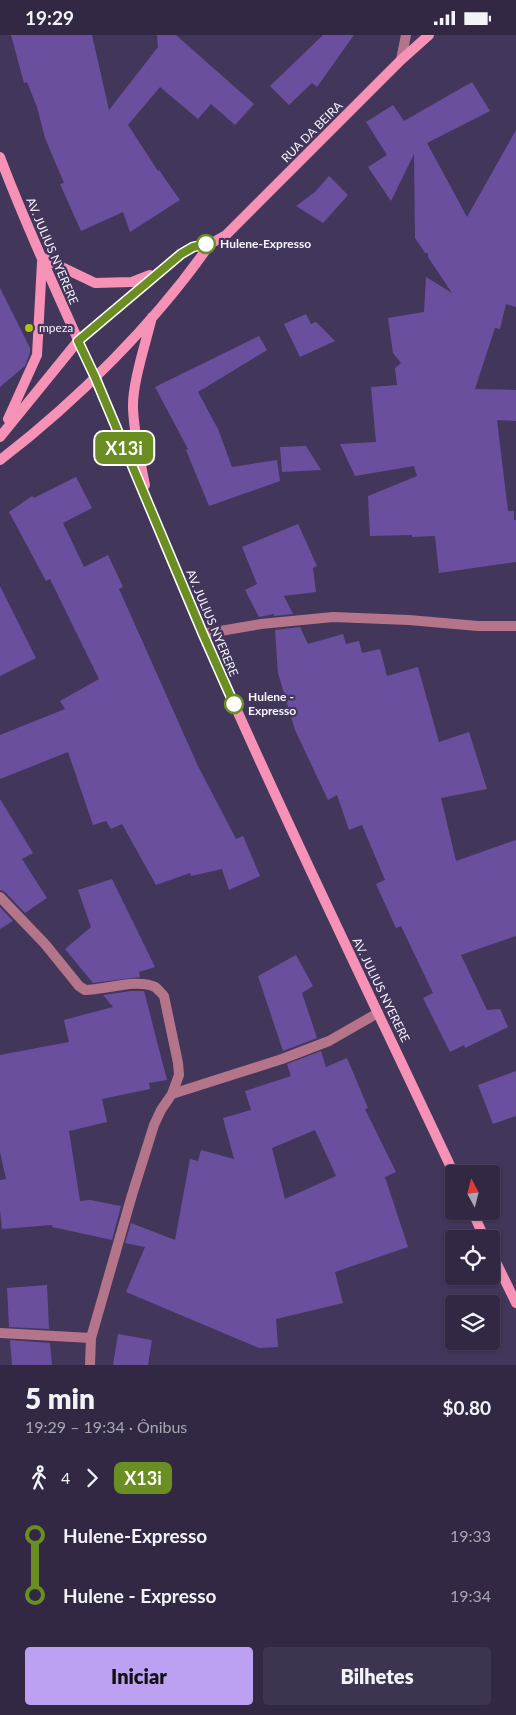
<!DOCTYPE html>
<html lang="pt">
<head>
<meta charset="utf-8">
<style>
  body { margin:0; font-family:Lato,sans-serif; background:#3d344f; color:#f1f3f6; height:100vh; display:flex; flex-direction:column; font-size:19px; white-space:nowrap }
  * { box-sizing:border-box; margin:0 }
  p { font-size:16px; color:#a8a6b2 }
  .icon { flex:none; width:28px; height:28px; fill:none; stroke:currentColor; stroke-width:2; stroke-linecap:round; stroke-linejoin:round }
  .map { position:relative; height:1330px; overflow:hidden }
  .side { display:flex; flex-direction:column; background:#322844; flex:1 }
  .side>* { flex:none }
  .badge { padding:0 10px; border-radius:8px; font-size:18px; line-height:32px }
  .needle { width:32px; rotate:353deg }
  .controls { position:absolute; left:445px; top:1130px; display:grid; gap:10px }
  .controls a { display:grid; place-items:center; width:55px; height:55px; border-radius:5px; background:#322844; box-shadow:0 1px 4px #0004,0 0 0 1px #4d445d; font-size:25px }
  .map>.badge { position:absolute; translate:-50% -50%; box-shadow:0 0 0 2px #fff }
  .legs { display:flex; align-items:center; gap:8px; height:55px; padding:0 25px; font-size:16px }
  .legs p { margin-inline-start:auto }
  .summary { display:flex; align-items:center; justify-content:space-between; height:85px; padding:0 25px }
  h1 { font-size:28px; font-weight:800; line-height:38px }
  .action { display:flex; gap:10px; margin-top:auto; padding:10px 25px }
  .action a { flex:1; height:58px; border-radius:5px; background:#bca0f2; color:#111; font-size:20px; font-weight:800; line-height:58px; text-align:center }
  .action a+a { background:#3d344f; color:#f1f3f6 }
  ul { padding:0 25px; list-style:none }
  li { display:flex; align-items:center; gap:18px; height:60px; font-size:19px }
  li i { display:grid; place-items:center; width:8px; height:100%; margin:0 6px; background:currentColor }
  li i::after { content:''; width:12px; height:12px; margin:-6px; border:4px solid; border-radius:50%; background:#322844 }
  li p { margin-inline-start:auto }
  li:first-child i { background:linear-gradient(#0000 50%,currentColor 0) }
  li:last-child i { background:linear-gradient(currentColor 50%,#0000 0) }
  .status { display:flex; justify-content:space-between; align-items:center; height:35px; padding:0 25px; background:#322844; direction:ltr }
  .status svg { height:14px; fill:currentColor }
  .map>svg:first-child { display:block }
</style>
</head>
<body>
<div class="status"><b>19:29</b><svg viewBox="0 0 49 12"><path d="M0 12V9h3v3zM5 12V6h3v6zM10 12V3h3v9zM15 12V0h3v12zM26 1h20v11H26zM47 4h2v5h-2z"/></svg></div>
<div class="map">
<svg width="516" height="1330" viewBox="0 0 516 1330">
  <rect width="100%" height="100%" fill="#42365b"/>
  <path fill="#6b4f9f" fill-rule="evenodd" d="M11 0H92L109 75 158 12 157 0H176L254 69 235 90 211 69 198 84 160 52 128 90 158 136 159 135 180 165 130 197 123 177 81 196 60 149 64 148 45 103 37 72 27 47 24 48Z
    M323 0H354L317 52 312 48 289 70 270 51Z
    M472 47 490 76 427 108 467 182 516 95V272L506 269 500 294 495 293 475 354 516 355V386L497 385 508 476H514V485H516V527L439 538 435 501 412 502V500L370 501 368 461 417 441 414 431 355 441 340 409 376 407 371 352 397 350 395 333 401 328 393 318 388 283 424 277 426 242 452 258 428 222V218H425L415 203 414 119 391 166 368 132 387 120 366 87 393 70 404 86Z
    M329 141 348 160 323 188 296 171 315 157Z
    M0 253 30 313V318L25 331 0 352Z
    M306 279 311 289 316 287 335 306 300 322 284 289Z
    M259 301 267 315 198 357 218 394 232 432 277 425 280 446 209 471 186 415 188 414 155 352Z
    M306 411 321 435 282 437 280 412Z
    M76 442 92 473 63 488 84 532 108 520 123 552 119 554 198 731 236 804 243 801 260 841 229 855 222 834 191 841 190 838 156 850 122 789 111 794 106 786 93 790 68 717 0 744V700L65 674 60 666 99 644 50 544 46 546 9 477 32 461 34 463Z
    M298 489 317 531 313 533 316 557 284 561 293 579 274 581V579L259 582 245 555 257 549 242 512Z
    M0 551 36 623 0 641Z
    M300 592 308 609 343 599 346 609 359 606 362 618 380 614 387 641 418 632 439 707 469 697 487 754 441 763 456 826 516 805V901L461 920 487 975 500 974 508 992 465 1013 464 1010 450 1017 423 963 433 958 401 891 396 893 376 849 385 845 362 790 349 795 337 760 328 765 295 695 278 638 275 595Z
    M0 764 33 818 22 824 47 863 25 878 5 857 0 855Z
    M112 844 155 932 139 937 140 942 93 948 65 914 91 892 78 855Z
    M0 872 13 886 0 894Z
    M296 920 313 951 302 958 317 1003 283 1016 258 941Z
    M131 956H144L167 1045 149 1048 150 1054 102 1064 107 1087 69 1096 80 1166 90 1165 121 1171 112 1205 52 1192V1190L2 1194 0 1175V1145L6 1144 0 1117V1020L69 1007 64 985 113 972 103 960Z
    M321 1016 326 1032 347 1023 368 1073 365 1074 396 1137 385 1142 408 1212 335 1237 343 1268 276 1284 278 1312 259 1313 126 1257 145 1212 125 1208 131 1188 175 1205 190 1124 198 1126 201 1115 234 1124 223 1083 251 1075 245 1056 291 1041 287 1029ZM315 1095 336 1141 285 1164 272 1113Z
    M516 1036V1081L493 1089 478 1050Z
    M47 1250 49 1294 9 1292 7 1253Z
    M118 1299 152 1305 148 1330H113Z
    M10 1305 50 1308 52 1330H12Z"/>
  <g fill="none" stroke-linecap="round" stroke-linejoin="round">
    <path stroke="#b4758a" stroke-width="10" d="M401 25 406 0
      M203 599 261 589 333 582 409 585 478 591H516
      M0 862 45 909 79 951 85 955C105 955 138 943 155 952 158 954 161 958 164 961L178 1028 179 1040 172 1059 161 1075 154 1090 132 1160 91 1303 90 1330
      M172 1059 282 1024 329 1006 378 978
      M0 1298 91 1303"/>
    <path stroke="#f592b5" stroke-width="10" d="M0 122C28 197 63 270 95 343 133 428 166 516 204 601 283 782 370 960 454 1139
      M43 223 95 248 132 247 150 240
      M8 384 37 320 42 227
      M0 402 78 306 181 219 193 212 210 209 226 200 401 25 429 0
      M0 425C76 367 156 287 210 209
      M145 450C140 425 134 399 133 373 132 349 146 307 152 282
      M472 1176 485 1204
      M491 1217 516 1268"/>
  </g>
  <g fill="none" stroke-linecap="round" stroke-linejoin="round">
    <g stroke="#fff" stroke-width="11">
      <path id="line-1" d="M206 209 193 212 181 219 78 306 95 342 203 599 234 669"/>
    </g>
    <use href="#line-1" stroke="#6b8e23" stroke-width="8"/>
  </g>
  <g fill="#fff" stroke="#6b8e23" stroke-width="2.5">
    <circle cx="206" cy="209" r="9"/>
    <circle cx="234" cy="669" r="9"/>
  </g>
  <circle fill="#aec509" stroke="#42365b" stroke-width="2" cx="29" cy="293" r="5"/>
  <g text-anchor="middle" stroke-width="4.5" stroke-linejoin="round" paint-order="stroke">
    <g font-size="12" fill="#f5f3fc" stroke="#42365b">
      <text transform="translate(312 97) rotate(-45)" y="4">RUA DA BEIRA</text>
      <text transform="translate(52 216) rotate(67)" y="4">AV. JULIUS NYERERE</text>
      <text transform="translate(212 588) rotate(67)" y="4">AV. JULIUS NYERERE</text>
      <text transform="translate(381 955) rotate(64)" y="4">AV. JULIUS NYERERE</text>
    </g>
    <g font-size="12" font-weight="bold" fill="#f5f3fc" stroke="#42365b" text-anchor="start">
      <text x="220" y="213">Hulene-Expresso</text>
      <text x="248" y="666">Hulene -<tspan x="248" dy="14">Expresso</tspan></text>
    </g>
    <g font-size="12" fill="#f5f3fc" stroke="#42365b" text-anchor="start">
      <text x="39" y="297">mpeza</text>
    </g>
  </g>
</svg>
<div class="controls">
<a><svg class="needle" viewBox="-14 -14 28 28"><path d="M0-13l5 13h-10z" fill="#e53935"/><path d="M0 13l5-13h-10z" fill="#a8a6b2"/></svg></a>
<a><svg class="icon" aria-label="locate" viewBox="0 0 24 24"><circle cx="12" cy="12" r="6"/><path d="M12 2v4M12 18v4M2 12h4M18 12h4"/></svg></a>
<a><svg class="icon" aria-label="layers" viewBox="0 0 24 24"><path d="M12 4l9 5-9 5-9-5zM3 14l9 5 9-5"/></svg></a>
</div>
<b class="badge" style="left:124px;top:413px;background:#6b8e23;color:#fff">X13i</b>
</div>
<section class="side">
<div class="summary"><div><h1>5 min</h1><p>19:29 – 19:34 · Ônibus</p></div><b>$0.80</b></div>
<div class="legs"><svg class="icon" aria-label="walk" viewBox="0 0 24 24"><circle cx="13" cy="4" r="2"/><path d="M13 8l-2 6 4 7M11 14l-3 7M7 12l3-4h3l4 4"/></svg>4<svg class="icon" aria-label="forward" viewBox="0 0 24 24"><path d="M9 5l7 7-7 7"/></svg><b class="badge" style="background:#6b8e23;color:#fff">X13i</b></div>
<ul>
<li><i style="color:#6b8e23"></i><b>Hulene-Expresso</b><p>19:33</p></li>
<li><i style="color:#6b8e23"></i><b>Hulene - Expresso</b><p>19:34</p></li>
</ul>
<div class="action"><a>Iniciar</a><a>Bilhetes</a></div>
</section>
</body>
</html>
